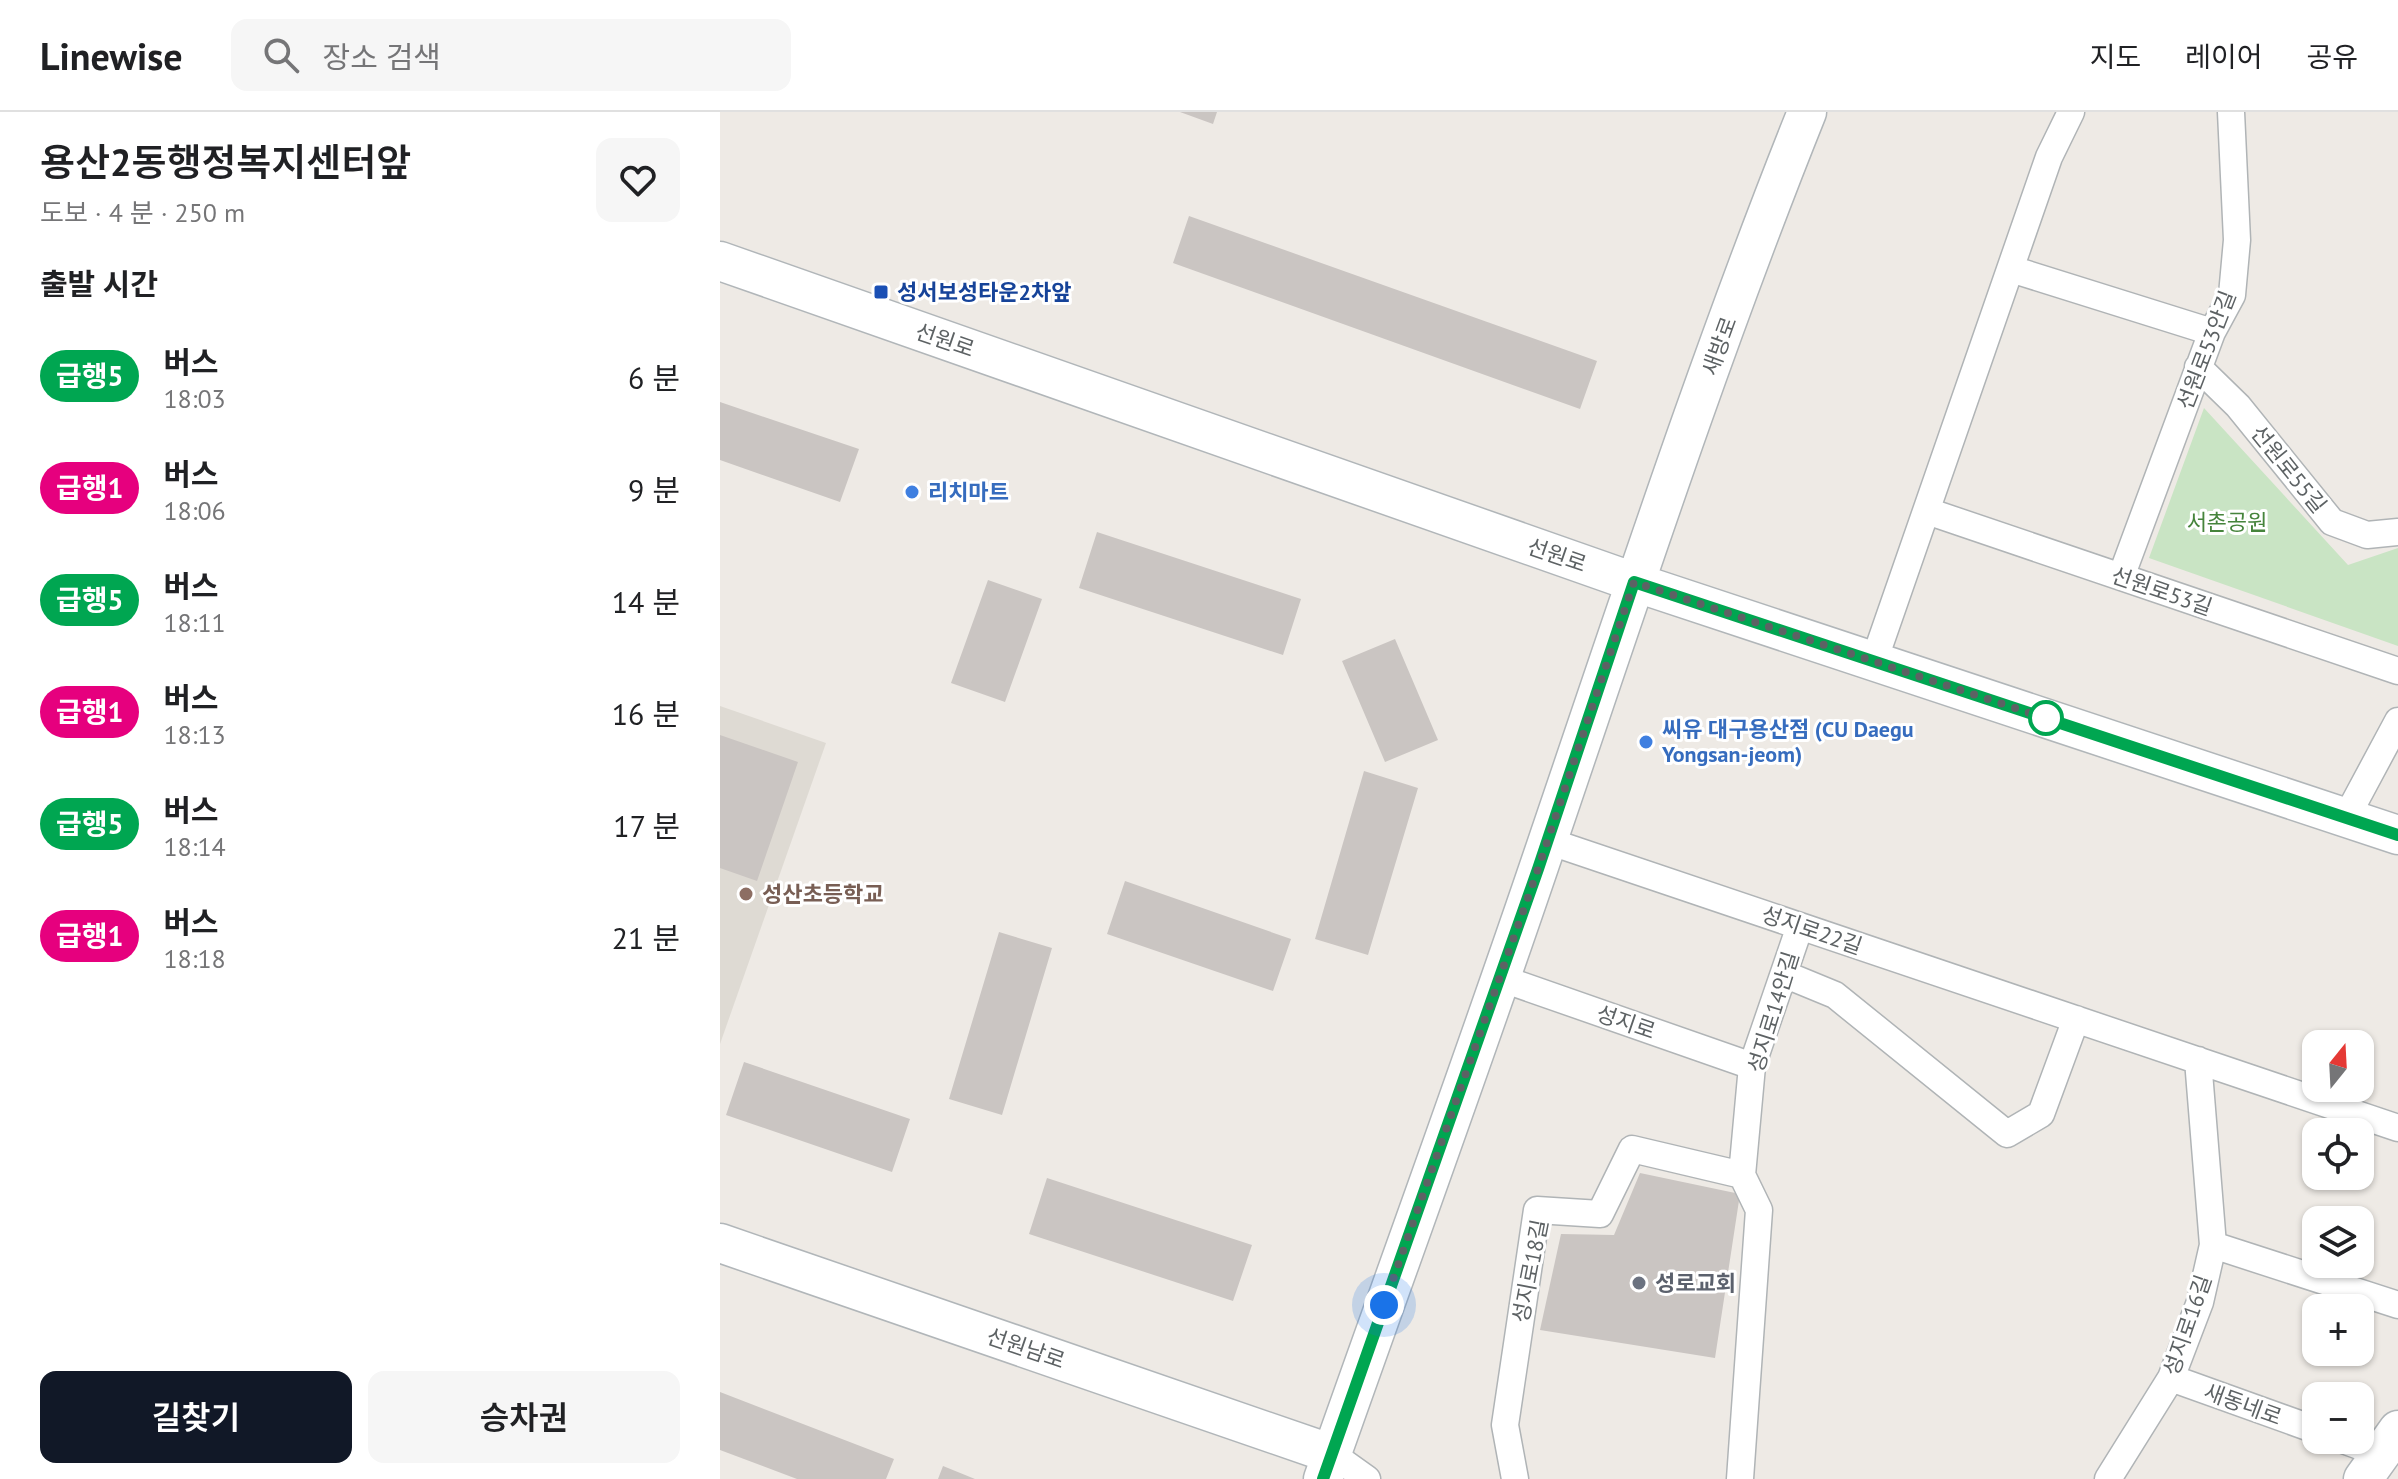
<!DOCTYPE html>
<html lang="ko">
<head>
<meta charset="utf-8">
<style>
  body { margin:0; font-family:"PT Sans","Noto Sans KR",sans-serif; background:#f6f6f6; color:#202124; height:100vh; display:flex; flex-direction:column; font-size:30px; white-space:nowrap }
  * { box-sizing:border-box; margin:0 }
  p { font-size:26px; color:#757577 }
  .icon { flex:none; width:44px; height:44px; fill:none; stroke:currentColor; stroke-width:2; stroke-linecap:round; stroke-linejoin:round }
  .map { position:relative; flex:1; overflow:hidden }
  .side { display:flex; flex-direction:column; background:#fff; width:720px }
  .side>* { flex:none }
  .badge { padding:0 16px; border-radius:26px; font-size:28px; line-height:52px }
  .needle { width:52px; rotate:18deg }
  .buttons { position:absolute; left:1582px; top:918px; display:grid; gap:16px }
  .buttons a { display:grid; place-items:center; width:72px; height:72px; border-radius:16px; background:#fff; box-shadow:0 2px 6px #0004; font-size:40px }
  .you { position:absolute; width:40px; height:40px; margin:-20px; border:6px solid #fff; border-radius:50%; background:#1a73e8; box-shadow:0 0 0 12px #1a73e833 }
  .map>.badge { position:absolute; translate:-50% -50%; box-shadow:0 0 0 4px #fff }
  h2 { padding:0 40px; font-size:30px; line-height:72px }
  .round { display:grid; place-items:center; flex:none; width:84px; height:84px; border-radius:16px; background:#f6f6f6 }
  .head { display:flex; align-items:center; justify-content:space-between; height:136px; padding:0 40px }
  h1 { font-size:38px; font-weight:600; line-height:60px }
  .cta { display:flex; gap:16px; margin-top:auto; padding:16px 40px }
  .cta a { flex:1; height:92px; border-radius:16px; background:#111827; color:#fff; font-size:32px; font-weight:600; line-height:92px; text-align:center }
  .cta a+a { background:#f6f6f6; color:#202124 }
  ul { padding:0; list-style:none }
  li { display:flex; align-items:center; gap:24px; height:112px; padding:0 40px }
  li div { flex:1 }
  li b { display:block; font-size:30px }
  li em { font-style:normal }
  li .badge { min-width:88px; font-weight:700; text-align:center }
  header { display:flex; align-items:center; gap:48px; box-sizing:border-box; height:112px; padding:0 40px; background:#fff; border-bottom:2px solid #e0e0e0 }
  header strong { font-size:38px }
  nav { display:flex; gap:44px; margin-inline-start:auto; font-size:28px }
  .search { width:560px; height:72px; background:#f6f6f6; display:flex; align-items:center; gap:20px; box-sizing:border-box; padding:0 28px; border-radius:16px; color:#757577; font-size:30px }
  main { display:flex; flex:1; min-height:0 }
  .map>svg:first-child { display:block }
</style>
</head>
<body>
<header>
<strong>Linewise</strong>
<div class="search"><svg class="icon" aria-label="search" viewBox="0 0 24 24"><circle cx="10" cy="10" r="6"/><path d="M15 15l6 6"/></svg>장소 검색</div>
<nav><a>지도</a><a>레이어</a><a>공유</a></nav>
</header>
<main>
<section class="side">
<div class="head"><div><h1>용산2동행정복지센터앞</h1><p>도보 · 4 분 · 250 m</p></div><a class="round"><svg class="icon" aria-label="heart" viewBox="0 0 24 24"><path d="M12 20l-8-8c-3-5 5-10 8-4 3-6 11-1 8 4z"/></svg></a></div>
<h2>출발 시간</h2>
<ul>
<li><span class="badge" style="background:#00a651;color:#fff">급행5</span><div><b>버스</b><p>18:03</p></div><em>6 분</em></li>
<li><span class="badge" style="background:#e6007e;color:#fff">급행1</span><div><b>버스</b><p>18:06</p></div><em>9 분</em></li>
<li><span class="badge" style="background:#00a651;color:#fff">급행5</span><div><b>버스</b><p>18:11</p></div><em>14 분</em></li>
<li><span class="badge" style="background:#e6007e;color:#fff">급행1</span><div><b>버스</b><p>18:13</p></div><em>16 분</em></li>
<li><span class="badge" style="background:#00a651;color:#fff">급행5</span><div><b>버스</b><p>18:14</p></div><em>17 분</em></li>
<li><span class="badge" style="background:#e6007e;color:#fff">급행1</span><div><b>버스</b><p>18:18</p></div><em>21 분</em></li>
</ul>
<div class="cta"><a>길찾기</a><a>승차권</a></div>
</section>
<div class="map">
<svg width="1678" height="1367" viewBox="0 0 1678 1367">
  <rect width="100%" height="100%" fill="#eeeae5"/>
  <path fill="#dedad3" d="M0 594 106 631 0 932Z"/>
  <path fill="#c9e4c4" d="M1484 296 1628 453 1678 436V534L1429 446Z"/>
  <path fill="#cac5c2" d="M460 0H497L493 12Z
    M469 104 877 249 860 297 453 151Z
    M0 290 139 337 120 390 0 348Z
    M377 420 581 487 563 543 359 476Z
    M268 468 322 487 285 590 231 571Z
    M675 527 718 628 665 650 622 549Z
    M0 623 78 650 37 769 0 756Z
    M644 659 698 676 648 843 595 827Z
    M405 769 571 827 553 879 387 822Z
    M279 820 332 836 282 1003 229 987Z
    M24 950 190 1007 172 1060 6 1003Z
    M920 1061 1020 1082 995 1246 820 1218 841 1122 894 1123Z
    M327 1066 532 1133 513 1189 309 1122Z
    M0 1280 174 1347 166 1367H77L0 1338Z
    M223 1354 255 1367H218Z"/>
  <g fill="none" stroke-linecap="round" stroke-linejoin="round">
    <g stroke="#b0b4b6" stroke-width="29">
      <path id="street" d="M1291 157 1492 220
        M1478 255 1518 294 1612 410 1647 423 1678 420
        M1207 399 1678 559
        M1401 465 1492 220 1512 183 1517 128 1511 0
        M1154 549 1329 45 1351 0
        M1626 706 1678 609
        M828 729 1678 1016
        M1064 862 1115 883 1287 1022 1321 1002 1356 907
        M780 866 1032 954
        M1493 1133 1678 1193
        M1451 1266 1596 1318
        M1623 1328 1661 1342
        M612 1342 647 1367
        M795 1367 785 1313 817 1098 880 1102 912 1037 1022 1063
        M1020 1367 1039 1098 1022 1063 1032 954 1080 814
        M1388 1367 1451 1266 1480 1190 1493 1133 1478 948"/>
    </g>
    <g stroke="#b1b6b9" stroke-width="41">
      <path id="secondary" d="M0 149 914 470 1678 723
        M0 1131 612 1342
        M603 1367C678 1154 756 942 828 728 911 484 991 239 1087 0
        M1643 1367 1678 1318"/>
    </g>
    <use href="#street" stroke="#fff" stroke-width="26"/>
    <use href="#secondary" stroke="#fff" stroke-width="38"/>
  </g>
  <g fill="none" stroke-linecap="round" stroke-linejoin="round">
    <g stroke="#fff" stroke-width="18">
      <path id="line" d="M603 1367 818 757 914 470 1678 723"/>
    </g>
    <use href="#line" stroke="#00a651" stroke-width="12"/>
    <path stroke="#5d6264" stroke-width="8" stroke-dasharray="0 14.4" d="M664 1193 818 757 914 470 1331 608 1326 606"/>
  </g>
  <rect fill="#1a4fb4" stroke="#fff" stroke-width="3" x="153" y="172" width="16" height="16" rx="4"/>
  <g fill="#3f7fe0" stroke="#fff" stroke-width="3">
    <circle cx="192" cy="380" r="8"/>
    <circle cx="926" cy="630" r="8"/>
  </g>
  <circle fill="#fff" stroke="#00a651" stroke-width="4" cx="1326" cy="606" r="16"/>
  <circle fill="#8d6e63" stroke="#fff" stroke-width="3" cx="26" cy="782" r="8"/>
  <circle fill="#6b7280" stroke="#fff" stroke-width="3" cx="919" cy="1171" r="8"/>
  <g text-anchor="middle" stroke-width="6" stroke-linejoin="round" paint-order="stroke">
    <g font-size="22" font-weight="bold" fill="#164399" stroke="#fff" text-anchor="start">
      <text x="177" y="188">성서보성타운2차앞</text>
    </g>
    <g font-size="22" fill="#5d6264" stroke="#fff">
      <text transform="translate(225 228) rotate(19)" y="8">선원로</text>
      <text transform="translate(999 234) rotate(-70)" y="8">새방로</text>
      <text transform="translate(1486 238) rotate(-69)" y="8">선원로53안길</text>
      <text transform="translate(1569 357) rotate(51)" y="8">선원로55길</text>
      <text transform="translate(837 443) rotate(19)" y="8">선원로</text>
      <text transform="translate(1442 479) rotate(19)" y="8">선원로53길</text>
      <text transform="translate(1092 818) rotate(19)" y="8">성지로22길</text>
      <text transform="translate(1053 900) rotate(-73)" y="8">성지로14안길</text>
      <text transform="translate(906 910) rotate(19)" y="8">성지로</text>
      <text transform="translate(810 1159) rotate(-79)" y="8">성지로18길</text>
      <text transform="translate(1467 1213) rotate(-71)" y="8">성지로16길</text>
      <text transform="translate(306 1236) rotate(19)" y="8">선원남로</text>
      <text transform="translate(1523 1292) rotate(20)" y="8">새동네로</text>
    </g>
    <g font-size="22" font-weight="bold" fill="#366cbe" stroke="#fff" text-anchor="start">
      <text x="208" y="388">리치마트</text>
      <text x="942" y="625">씨유 대구용산점 (CU Daegu<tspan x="942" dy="25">Yongsan-jeom)</tspan></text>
    </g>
    <g font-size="22" fill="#46843c" stroke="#fff">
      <text x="1507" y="418">서촌공원</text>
    </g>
    <g font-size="22" font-weight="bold" fill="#785e54" stroke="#fff" text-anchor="start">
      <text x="42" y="790">성산초등학교</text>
    </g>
    <g font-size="22" font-weight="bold" fill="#5b616d" stroke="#fff" text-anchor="start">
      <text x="935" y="1179">성로교회</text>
    </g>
  </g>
</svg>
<div class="buttons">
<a><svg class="needle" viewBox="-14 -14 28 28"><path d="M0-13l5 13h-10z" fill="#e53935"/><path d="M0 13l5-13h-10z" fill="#757577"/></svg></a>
<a><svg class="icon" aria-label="locate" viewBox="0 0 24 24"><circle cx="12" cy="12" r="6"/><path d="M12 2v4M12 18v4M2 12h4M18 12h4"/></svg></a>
<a><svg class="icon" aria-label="layers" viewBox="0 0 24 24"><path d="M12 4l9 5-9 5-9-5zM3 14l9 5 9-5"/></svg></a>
<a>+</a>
<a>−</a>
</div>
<div class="you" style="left:664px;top:1193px"></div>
</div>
</main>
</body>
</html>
